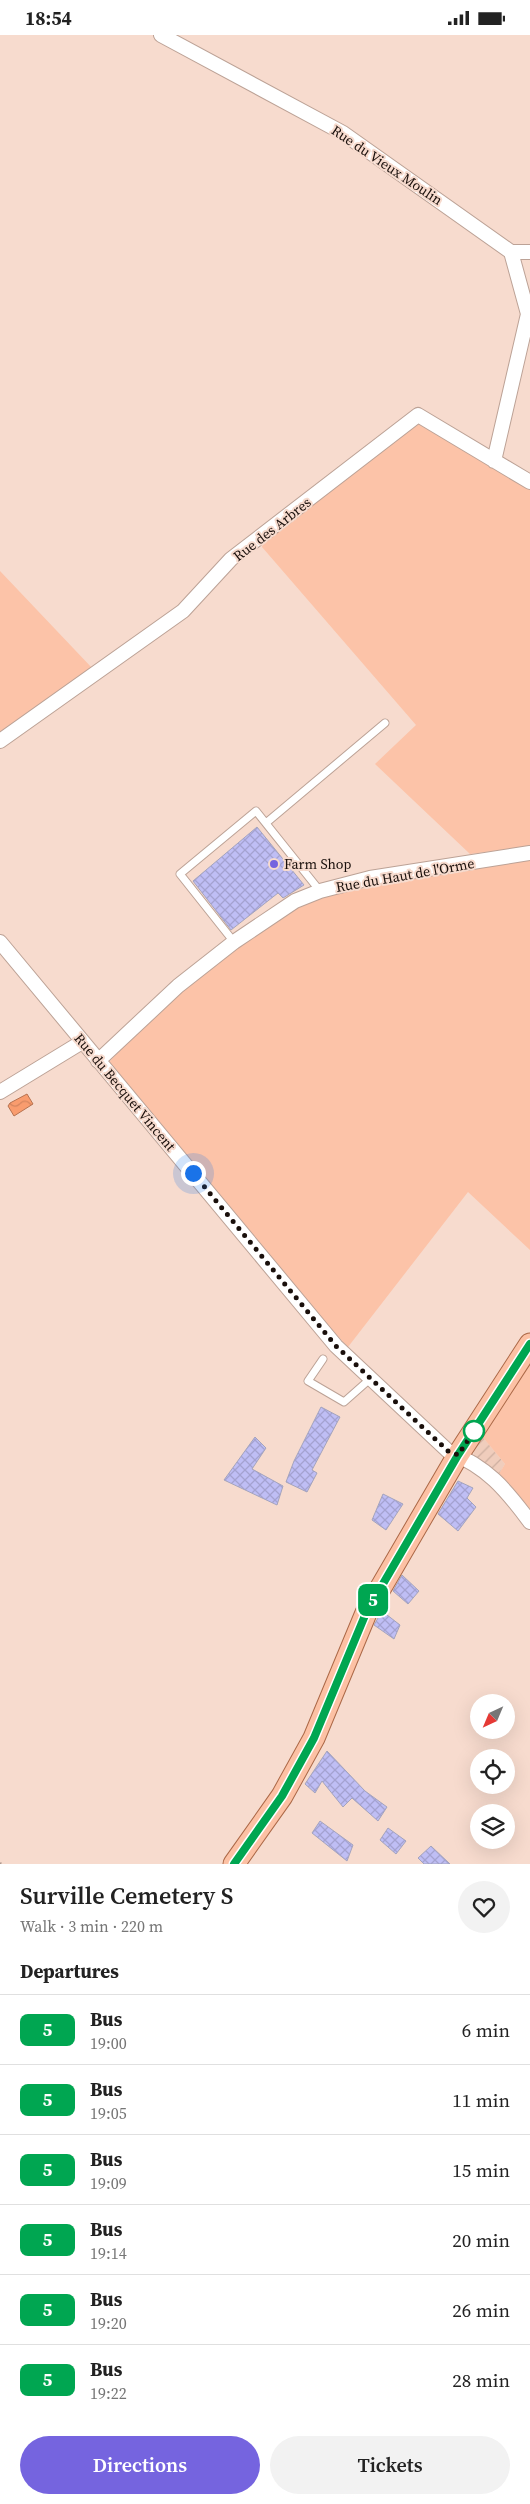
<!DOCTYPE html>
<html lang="en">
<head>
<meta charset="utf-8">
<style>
  body { margin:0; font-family:"Source Serif 4",serif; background:#f2f2f2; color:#222; height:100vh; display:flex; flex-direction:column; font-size:19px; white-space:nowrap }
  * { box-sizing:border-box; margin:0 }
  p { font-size:16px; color:#767676 }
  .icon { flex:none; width:28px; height:28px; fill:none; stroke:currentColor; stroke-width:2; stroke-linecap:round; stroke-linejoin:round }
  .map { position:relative; height:1829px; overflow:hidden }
  .panel { display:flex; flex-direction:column; background:#fff; flex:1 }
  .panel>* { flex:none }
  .badge { padding:0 10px; border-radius:8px; font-size:18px; line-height:32px }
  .needle { width:32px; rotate:224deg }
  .buttons { position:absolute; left:470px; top:1659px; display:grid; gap:10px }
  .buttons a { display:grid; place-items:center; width:45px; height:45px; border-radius:50%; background:#fff; box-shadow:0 5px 20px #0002; font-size:25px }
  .you { position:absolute; width:25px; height:25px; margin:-12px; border:4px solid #fff; border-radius:50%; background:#1a73e8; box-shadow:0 0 0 8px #1a73e833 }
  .map>.badge { position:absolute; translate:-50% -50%; box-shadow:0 0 0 2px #fff }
  h2 { padding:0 20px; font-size:19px; line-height:45px }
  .round { display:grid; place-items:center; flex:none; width:52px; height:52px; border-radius:26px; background:#f2f2f2 }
  .headline { display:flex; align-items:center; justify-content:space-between; height:85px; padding:0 20px }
  h1 { font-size:24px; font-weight:600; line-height:38px }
  .action { display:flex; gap:10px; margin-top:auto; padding:10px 20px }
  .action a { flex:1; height:58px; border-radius:30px; background:#7564df; color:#fff; font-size:20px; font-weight:600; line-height:58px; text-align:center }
  .action a+a { background:#f2f2f2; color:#222 }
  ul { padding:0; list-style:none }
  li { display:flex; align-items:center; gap:15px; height:70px; padding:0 20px; border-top:1px solid #e0e0e0 }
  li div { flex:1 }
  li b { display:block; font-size:19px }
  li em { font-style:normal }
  li .badge { min-width:55px; font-weight:700; text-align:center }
  .status { display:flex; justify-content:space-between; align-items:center; height:35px; padding:0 25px; background:#fff; direction:ltr }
  .status svg { height:14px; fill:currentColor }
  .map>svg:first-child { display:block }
</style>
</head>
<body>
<div class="status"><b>18:54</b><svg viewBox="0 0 49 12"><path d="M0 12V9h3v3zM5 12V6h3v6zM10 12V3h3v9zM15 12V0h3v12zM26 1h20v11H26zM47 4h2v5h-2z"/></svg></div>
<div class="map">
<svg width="530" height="1829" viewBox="0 0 530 1829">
  <defs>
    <pattern id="industrial-furrows" width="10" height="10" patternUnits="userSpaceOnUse" patternTransform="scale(1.25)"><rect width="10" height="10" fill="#f0cdbc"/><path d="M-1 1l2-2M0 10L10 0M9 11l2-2" fill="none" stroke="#cdafa0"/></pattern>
    <pattern id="water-waves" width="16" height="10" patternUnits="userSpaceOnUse" patternTransform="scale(1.25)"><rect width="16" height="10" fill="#f99c6e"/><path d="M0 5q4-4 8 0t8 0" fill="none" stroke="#d5855e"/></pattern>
    <pattern id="building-cross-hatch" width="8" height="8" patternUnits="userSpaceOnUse" patternTransform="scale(1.25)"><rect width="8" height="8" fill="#bfbef5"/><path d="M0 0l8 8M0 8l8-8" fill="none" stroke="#a4a2d1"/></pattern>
  </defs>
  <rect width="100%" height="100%" fill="#f7dbce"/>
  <path fill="url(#industrial-furrows)" d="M481 1400 505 1429 499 1439 474 1421 473 1412Z"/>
  <path fill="#fcc3a8" d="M418 389 530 452V811L470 819 375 729 416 690 262 512 264 505 410 392Z
    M0 536 93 634 0 699Z
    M530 823V1215L468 1157 348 1312 311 1273 108 1028 166 967 236 911 293 875 328 860Z
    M530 1322V1474L499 1439 505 1429 481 1400Z"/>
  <path fill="url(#water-waves)" stroke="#b67250" d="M27 1059 33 1069 14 1081 8 1071 10 1068Z"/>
  <path fill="url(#building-cross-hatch)" stroke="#a4a4bd" d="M257 792 304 850 283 863 278 858 231 895 193 846Z
    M321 1372 340 1382 312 1435 317 1438 307 1457 286 1447 294 1426Z
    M255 1402 266 1413 252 1434 283 1451 277 1470 224 1445Z
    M458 1446 473 1453 467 1463 476 1472 458 1496 438 1479Z
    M383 1459 403 1469 386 1495 372 1485Z
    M402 1540 419 1556 408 1569 393 1556Z
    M382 1576 400 1590 394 1604 374 1590Z
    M327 1716 365 1756 387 1772 378 1786 352 1763 343 1772 322 1746 315 1758 305 1749Z
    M320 1786 353 1810 347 1826 312 1798Z
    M388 1793 406 1806 396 1819 380 1805Z
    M431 1811 450 1829H424L418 1823Z"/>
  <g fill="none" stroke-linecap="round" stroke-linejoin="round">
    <g stroke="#bca296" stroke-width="9">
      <path id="service" d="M266 788 385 688
        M234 907 180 839 256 776 320 856
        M323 1324 308 1346 344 1367 370 1344"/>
    </g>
    <g stroke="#bca296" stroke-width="16">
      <path id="minor" d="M161 0 343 98 511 217H530
        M494 426 528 279 511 217
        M0 706 183 576 231 524 418 380 530 447
        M0 907 336 1311 448 1416C487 1432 505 1453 530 1487
        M98 1026 178 951 234 907 295 866 320 856 370 843 530 818
        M0 1057 82 1007"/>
    </g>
    <g stroke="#ab6847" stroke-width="23">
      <path id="primary" d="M234 1829 282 1761 314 1703 366 1578 458 1420 530 1309"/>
    </g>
    <path stroke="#ad978d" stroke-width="2.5" stroke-dasharray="5 2.5" stroke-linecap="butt" d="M0 1828 1 1829"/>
    <use href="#service" stroke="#fff" stroke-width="7"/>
    <use href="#minor" stroke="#fff" stroke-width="14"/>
    <use href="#primary" stroke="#fcc1a4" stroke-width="21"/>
  </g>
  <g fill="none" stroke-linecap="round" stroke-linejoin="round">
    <g stroke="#fff" stroke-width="11">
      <path id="line" d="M234 1829 282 1761 314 1703 366 1578 458 1420 530 1309"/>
    </g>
    <use href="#line" stroke="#00a651" stroke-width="8"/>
    <path stroke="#190f0b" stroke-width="5" stroke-dasharray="0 9" d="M193 1138 336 1311 448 1416 458 1420 479 1389 474 1396"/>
  </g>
  <circle fill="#7564df" stroke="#f7dbce" stroke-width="2" cx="274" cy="829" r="5"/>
  <circle fill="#fff" stroke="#00a651" stroke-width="2.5" cx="474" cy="1396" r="10"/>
  <g text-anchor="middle" stroke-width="4" stroke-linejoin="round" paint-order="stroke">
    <g font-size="14" fill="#190f0b" stroke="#f7dbce">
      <text transform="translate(387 130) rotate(34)" y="5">Rue du Vieux Moulin</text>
      <text transform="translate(272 494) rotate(-38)" y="5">Rue des Arbres</text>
      <text transform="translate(405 840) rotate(-10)" y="5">Rue du Haut de l'Orme</text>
      <text transform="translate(125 1057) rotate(50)" y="5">Rue du Becquet Vincent</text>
    </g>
    <g font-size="14" fill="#190f0b" stroke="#f7dbce" text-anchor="start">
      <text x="284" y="834">Farm Shop</text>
    </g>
  </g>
</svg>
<div class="buttons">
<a><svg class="needle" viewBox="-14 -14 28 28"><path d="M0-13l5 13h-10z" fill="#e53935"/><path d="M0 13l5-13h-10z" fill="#767676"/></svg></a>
<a><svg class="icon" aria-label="locate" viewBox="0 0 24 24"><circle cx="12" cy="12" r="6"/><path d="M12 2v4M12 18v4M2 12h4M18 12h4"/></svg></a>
<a><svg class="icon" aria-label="layers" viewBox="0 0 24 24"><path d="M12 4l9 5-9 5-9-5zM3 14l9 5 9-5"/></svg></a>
</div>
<div class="you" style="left:193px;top:1138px"></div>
<b class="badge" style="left:373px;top:1565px;background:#00a651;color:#fff">5</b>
</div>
<section class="panel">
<div class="headline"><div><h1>Surville Cemetery S</h1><p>Walk · 3 min · 220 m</p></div><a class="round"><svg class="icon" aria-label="heart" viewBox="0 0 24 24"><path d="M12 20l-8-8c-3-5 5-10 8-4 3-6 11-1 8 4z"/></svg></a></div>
<h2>Departures</h2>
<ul>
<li><span class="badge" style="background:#00a651;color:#fff">5</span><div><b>Bus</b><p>19:00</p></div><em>6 min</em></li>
<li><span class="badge" style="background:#00a651;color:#fff">5</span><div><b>Bus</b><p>19:05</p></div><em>11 min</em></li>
<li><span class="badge" style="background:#00a651;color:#fff">5</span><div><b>Bus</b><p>19:09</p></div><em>15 min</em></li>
<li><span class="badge" style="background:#00a651;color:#fff">5</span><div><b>Bus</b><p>19:14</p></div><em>20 min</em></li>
<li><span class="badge" style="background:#00a651;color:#fff">5</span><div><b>Bus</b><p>19:20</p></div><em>26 min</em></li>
<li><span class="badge" style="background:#00a651;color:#fff">5</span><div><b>Bus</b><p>19:22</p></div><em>28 min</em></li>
</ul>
<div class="action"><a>Directions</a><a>Tickets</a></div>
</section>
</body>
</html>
